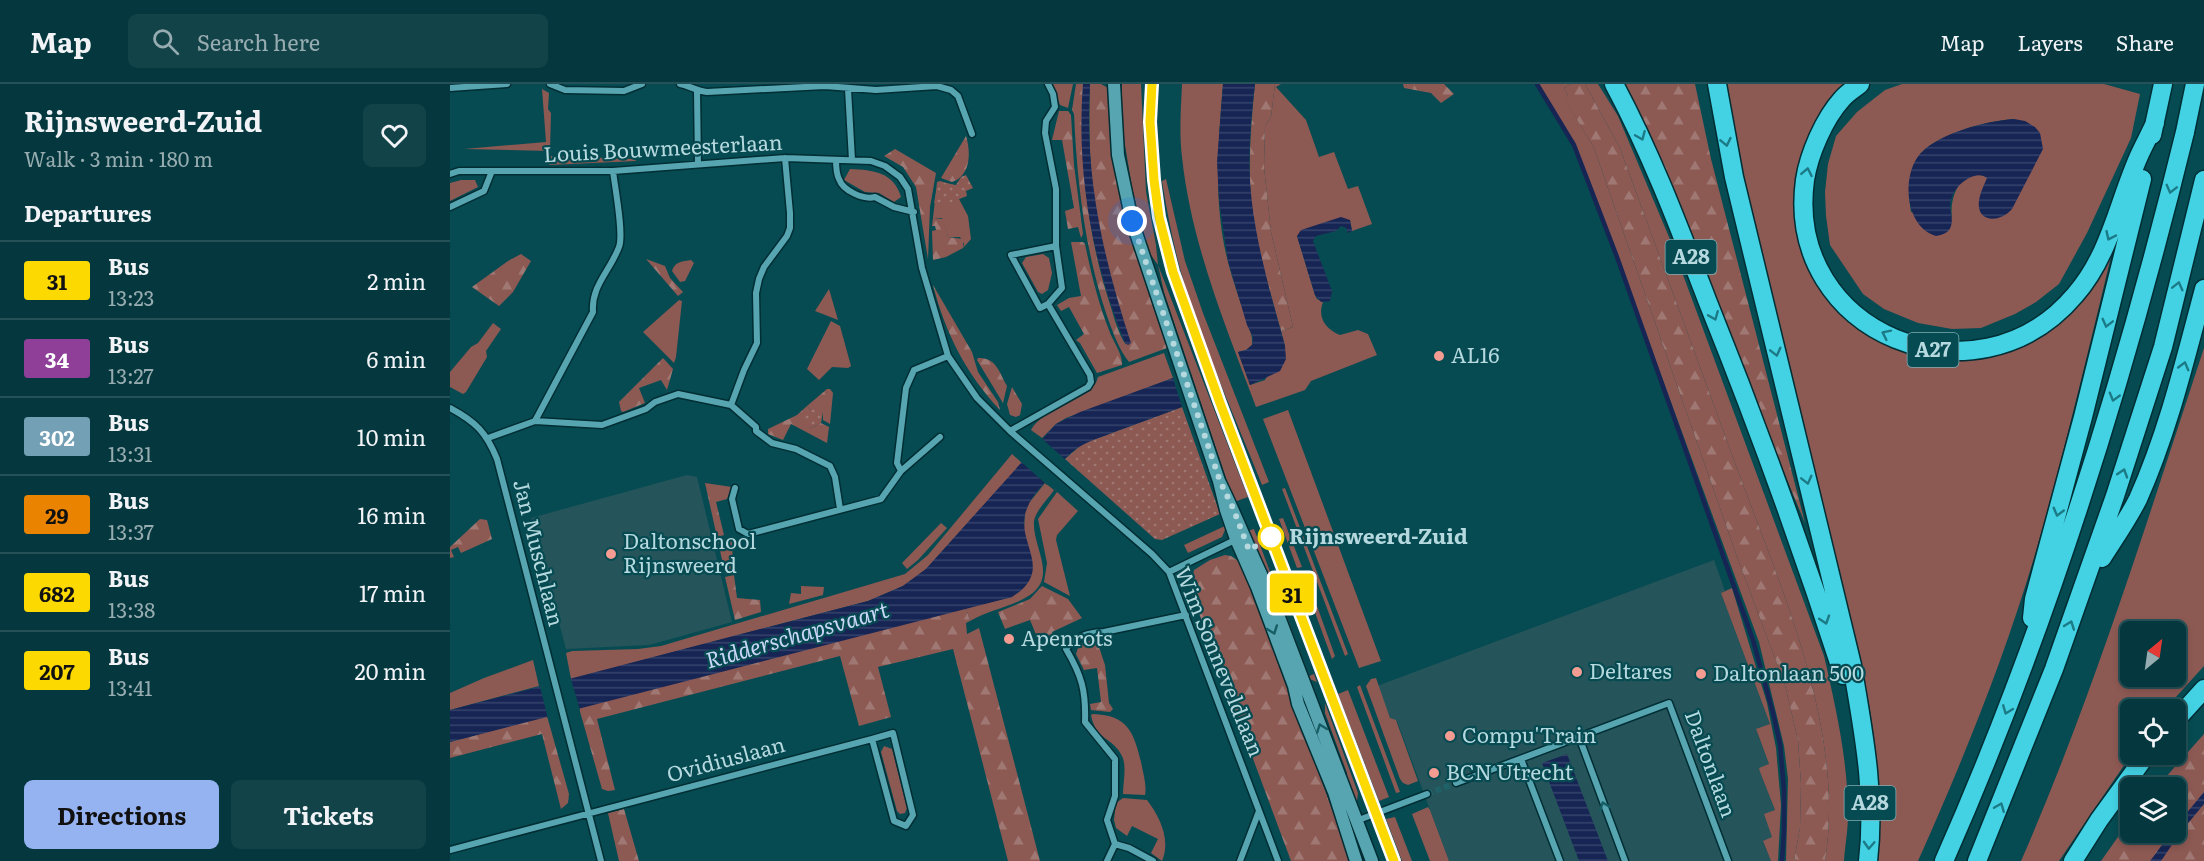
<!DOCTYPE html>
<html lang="en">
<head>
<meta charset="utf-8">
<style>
  body { margin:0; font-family:Literata,serif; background:#124349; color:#f1f3f6; height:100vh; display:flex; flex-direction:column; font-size:22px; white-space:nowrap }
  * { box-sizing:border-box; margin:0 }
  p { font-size:20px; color:#97acb0 }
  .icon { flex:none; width:33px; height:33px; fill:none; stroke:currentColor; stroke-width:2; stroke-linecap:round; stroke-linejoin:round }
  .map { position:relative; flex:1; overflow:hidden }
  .sheet { display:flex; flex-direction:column; background:#04383e; width:450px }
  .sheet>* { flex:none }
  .badge { padding:0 12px; border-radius:4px; font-size:21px; line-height:39px }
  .needle { width:39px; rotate:29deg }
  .fabs { position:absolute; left:1670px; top:537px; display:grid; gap:12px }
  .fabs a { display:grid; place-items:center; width:66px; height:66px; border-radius:9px; background:#04383e; box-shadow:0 3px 9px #0003,0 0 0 2px #255258; font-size:30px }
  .you { position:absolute; width:30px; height:30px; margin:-15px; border:4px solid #fff; border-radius:50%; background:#1a73e8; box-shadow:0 0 0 9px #1a73e833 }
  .map>.badge { position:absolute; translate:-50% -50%; box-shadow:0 0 0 3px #fff }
  h2 { padding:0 24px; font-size:22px; line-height:54px }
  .round { display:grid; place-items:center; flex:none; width:63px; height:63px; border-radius:9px; background:#124349 }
  .overview { display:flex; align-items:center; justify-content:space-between; height:102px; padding:0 24px }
  h1 { font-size:28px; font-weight:700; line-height:45px }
  .primary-button { display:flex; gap:12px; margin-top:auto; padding:12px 24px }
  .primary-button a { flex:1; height:69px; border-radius:9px; background:#95b2f1; color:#111; font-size:24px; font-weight:700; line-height:69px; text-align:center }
  .primary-button a+a { background:#124349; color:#f1f3f6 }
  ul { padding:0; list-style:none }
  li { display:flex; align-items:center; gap:18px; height:78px; padding:0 24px; border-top:2px solid #255258 }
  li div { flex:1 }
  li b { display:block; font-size:22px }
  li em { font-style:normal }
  li .badge { min-width:66px; font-weight:700; text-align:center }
  header { display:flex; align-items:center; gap:36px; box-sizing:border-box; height:84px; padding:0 30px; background:#04383e; border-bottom:2px solid #255258 }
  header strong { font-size:28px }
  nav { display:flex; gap:33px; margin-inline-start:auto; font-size:21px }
  .search { width:420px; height:54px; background:#124349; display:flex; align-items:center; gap:15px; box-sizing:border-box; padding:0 21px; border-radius:9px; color:#97acb0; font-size:22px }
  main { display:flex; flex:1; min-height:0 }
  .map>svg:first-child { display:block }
</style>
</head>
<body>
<header>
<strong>Map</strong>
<div class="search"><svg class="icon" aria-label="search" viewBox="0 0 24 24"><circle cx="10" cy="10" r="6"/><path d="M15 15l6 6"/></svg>Search here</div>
<nav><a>Map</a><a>Layers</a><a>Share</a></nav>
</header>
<main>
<section class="sheet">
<div class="overview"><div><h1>Rijnsweerd-Zuid</h1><p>Walk · 3 min · 180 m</p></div><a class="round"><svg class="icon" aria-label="heart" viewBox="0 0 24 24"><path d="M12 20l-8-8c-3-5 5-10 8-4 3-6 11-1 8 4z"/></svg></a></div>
<h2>Departures</h2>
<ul>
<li><span class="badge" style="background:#fcd900;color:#111">31</span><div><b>Bus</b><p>13:23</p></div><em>2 min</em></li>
<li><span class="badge" style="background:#8f3f98;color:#fff">34</span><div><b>Bus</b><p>13:27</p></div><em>6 min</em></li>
<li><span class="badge" style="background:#74a0b6;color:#fff">302</span><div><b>Bus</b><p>13:31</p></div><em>10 min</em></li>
<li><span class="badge" style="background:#e98300;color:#111">29</span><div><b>Bus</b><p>13:37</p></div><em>16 min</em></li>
<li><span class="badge" style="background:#fcd900;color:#111">682</span><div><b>Bus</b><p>13:38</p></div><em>17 min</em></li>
<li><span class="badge" style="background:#fcd900;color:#111">207</span><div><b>Bus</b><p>13:41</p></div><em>20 min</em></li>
</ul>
<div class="primary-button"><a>Directions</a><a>Tickets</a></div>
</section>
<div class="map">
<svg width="1754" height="777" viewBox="0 0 1754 777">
  <defs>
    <pattern id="forest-firs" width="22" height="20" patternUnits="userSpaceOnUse" patternTransform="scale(1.5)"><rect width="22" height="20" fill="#8d5953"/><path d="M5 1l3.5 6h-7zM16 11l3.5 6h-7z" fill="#9f7873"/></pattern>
    <pattern id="park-dots" width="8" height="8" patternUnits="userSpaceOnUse" patternTransform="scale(1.5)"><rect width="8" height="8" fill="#8d5953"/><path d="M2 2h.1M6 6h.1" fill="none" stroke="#9f7873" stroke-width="1.8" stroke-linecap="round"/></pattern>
    <pattern id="water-rules" width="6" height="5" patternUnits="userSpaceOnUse" patternTransform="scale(1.5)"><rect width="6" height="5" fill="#162554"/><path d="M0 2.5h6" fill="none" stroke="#36446c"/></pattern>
  </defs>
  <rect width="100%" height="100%" fill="#064b52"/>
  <path fill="#25555b" d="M237 391 247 393 282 538 199 561 116 565 81 434Z
    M1264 476 1275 507 1271 509 1320 640 1306 646 1319 680 1310 688 1325 726 1323 754 1313 758 1321 777H999L947 637 940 634 927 602Z"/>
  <path fill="#8d5953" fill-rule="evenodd" d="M602 0H623L618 24 610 21Z
    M672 0H691L696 108 706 161 708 181 798 413 784 418 714 208 708 181 699 168 693 151 682 103 672 43Z
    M732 0H773C768 59 763 120 778 178 783 198 790 216 796 235 799 245 803 251 802 261L796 266 788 268 800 301 815 296 835 262 831 247 843 243 821 148 814 83 815 42 821 33 825 0H831L826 3 856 36 869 73 884 68 898 105 908 102 922 140 902 147 900 136 847 152 865 211 867 215 873 218C867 234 876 245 890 251L908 246 918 250 927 271 861 297 855 306 806 323C776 243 741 159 732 73 729 49 731 24 732 0Z
    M1088 0H1121L1114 4 1118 11 1115 15 1144 64 1286 470 1335 601 1348 656 1351 700 1350 744 1344 777H1336L1338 695 1334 662 1309 558 1142 103 1124 61Z
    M1135 0H1148L1168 32 1219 153 1374 572C1386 624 1398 677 1398 731 1398 746 1395 762 1394 777H1375C1396 645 1330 502 1285 379 1247 274 1208 169 1170 64Z
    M1276 0H1398L1358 59 1360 176 1455 265 1573 258 1666 152C1641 255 1617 358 1588 460 1557 568 1514 674 1468 777H1428C1432 716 1428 669 1417 609L1294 96Z
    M1452 0H1654L1690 10 1681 54 1637 149 1609 200 1586 218 1565 230 1531 244 1502 245 1468 239 1434 225 1413 210 1380 161 1376 132 1375 108 1378 80 1386 52 1407 28 1435 6ZM1564 35 1537 93C1512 81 1499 113 1502 133L1461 128C1458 111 1458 88 1468 73 1484 50 1537 37 1564 35Z
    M92 5 99 9 98 25 101 29 100 67 14 65 96 58Z
    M100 72 185 75 186 77 99 81Z
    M400 85C423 86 444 88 451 113L444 118 429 109 415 108 394 96Z
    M716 95 735 177 753 229 819 398 812 401C789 343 763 285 743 226 728 185 719 140 712 97Z
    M11 96H25L28 103 0 117V99Z
    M490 97 504 101 509 115 518 132 521 155 513 164 514 160 510 153H498L492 134H483L487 98Z
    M593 170 599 174 602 189 598 206 592 210 588 208 572 179 576 173Z
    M241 176 244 179 235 197 230 198 222 187C224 178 233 177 241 176Z
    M379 205 388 236 365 227Z
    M229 216 232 217 226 273 224 279 193 248Z
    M381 237 390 242 401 282 398 284 382 283 369 296 357 285Z
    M43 239 51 245 36 267 37 273 16 308 13 310 0 303V288L21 263 28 259Z
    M1754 264V582L1715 625 1680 626 1681 671 1609 777H1571C1644 610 1697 437 1754 264ZM1680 548H1725V592H1680Z
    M714 269 723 294 616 334 606 340 592 354 581 346C593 323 644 315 648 293Z
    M838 326 931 577 909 584 813 335Z
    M562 370 572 379 476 485 453 502 418 517 121 595 116 569 122 567 188 565 211 562 455 490 478 471Z
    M595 399 604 406C598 415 586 426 584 437 582 463 608 491 580 511 562 523 539 526 520 537L516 524 562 513 574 444 575 429 579 419Z
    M835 404 898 570 895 572 832 405Z
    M607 408 628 427 607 451 606 456 620 512 594 498 597 479 588 435Z
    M833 434 852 483 847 484 829 435Z
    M491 439 497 444 468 476 457 485 452 479Z
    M777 441 772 453 738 469 734 461Z
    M804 445 859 592 864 590 867 598 857 594 797 447Z
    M351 502 374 503 373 511 339 520 341 509 351 510Z
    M1282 504 1317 619 1326 664 1331 721 1328 777H1321L1313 757 1322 753 1314 730 1325 726 1310 688 1309 684 1319 680 1306 645 1320 640 1271 509Z
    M867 522 885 572 882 575 863 523Z
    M83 576 89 602 0 626V609L34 594Z
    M926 594 940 634 946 636 968 697 958 701 953 699 950 695 916 602 921 595Z
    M910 601 950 708 946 709 907 603Z
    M898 606 939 713 929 717 888 610Z
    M875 619 908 709 907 717 898 708 897 689 875 629Z
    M643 630C678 631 684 649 691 678 693 689 697 701 695 711L673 710C673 699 677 682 672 672 663 653 646 657 641 631Z
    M434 662 442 665 457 724 455 729 450 730 447 727 431 668Z
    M673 714 697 716C710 733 721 756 712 777L701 769 708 755 682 742 677 752 666 744 664 736 666 719Z
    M978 723 980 726 999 777H980L962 730Z
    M945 733 962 777H952L936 735Z"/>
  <path fill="url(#forest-firs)" d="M626 0H633C630 72 636 145 658 214 663 229 667 248 676 261 669 218 654 177 647 134 639 90 639 45 640 0H651L658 4C658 96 688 177 717 264L679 278C668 264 663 248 657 232 635 167 627 99 624 30L622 26Z
    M805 0H825L821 33 815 42 814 83 821 148 843 243 831 247C819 204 806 161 801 116 798 77 801 39 805 0Z
    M953 0H994L1004 10 991 19 981 9 954 4Z
    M1121 0H1135L1170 64C1208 169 1247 274 1285 379 1330 502 1396 645 1375 777H1344L1350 744 1351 700 1348 656 1335 601 1286 470 1144 64 1114 14 1118 11 1114 4Z
    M1168 0H1245L1261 75 1355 439 1184 28Z
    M609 27H618L621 31 624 81 633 150 631 154 628 143 618 145 615 127 624 124 612 56H602Z
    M516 52C521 68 521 92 502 98L491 94Z
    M445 65 486 89 480 123 478 175 466 103 453 83 434 72Z
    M483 134 493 135 498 153 513 155V164L496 173 483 176 482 147 486 146 485 142H482Z
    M621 158H633L635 160C641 189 648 218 659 246 662 256 673 270 672 281L647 289 630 259 626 256 634 250 619 223 611 227 607 221 619 214 631 212Z
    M71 170 81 177 63 208 49 222 22 203 58 177Z
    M196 175 215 182 220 194 233 208 228 212Z
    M483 201 522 268 528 288 548 318 550 326C516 290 495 248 483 201Z
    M213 274 223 285 217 306 211 296 189 304 195 319 173 328 171 327 169 318Z
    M528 274C546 273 549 288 557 302L553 319 527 276Z
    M562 303 572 320 570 331 566 333 560 331 557 320Z
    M377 305H380L383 309 380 340 373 336V328L361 326 357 322Z
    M347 331 361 344 371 339 379 343 377 359 341 340 333 356 318 350V345Z
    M255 399 282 403 277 415 266 418 274 451 267 453Z
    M30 435 37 436 42 455 11 469 8 463 1 466 4 473 0 474V463Z
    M282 453 283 488 275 490 268 457Z
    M775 471 781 472 791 479 901 777H841L740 505 744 486 760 476Z
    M284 491 287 514 310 516 311 528 285 536 275 493Z
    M592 502 618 515 632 534 602 548 606 559 600 556 598 552 587 553 580 536 555 545 548 528 580 515Z
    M516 524 520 537 516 539 517 550 529 544 590 777H558L503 565 428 583 441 633 409 642 390 572 147 635 165 706 158 707 152 705 129 624Z
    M646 554 655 581 659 619 663 625 660 628 641 626 640 620 651 618 647 584 634 586 626 570 629 561Z
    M97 632 119 710 118 719 111 725 92 650 0 674V658Z
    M1754 650V777H1651L1680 736V748H1725V704L1707 703Z
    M174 725 189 777H169L158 729Z"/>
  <path fill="url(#park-dots)" d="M516 91 523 104 516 107 517 112 491 122 484 119 488 98 506 101 511 93Z
    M357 322 361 326 366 324 373 328 371 339 361 344 347 334V331Z
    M732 323 770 430 712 456 705 455 615 375 630 362 640 357Z"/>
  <path fill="url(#water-rules)" d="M633 0H640C634 90 653 174 681 259L678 261 675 259C642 177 626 88 633 0Z
    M773 0H805C800 40 797 79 802 119 808 168 822 215 835 262L836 275 830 287 800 301 788 268 796 266 802 261 803 253 797 241 778 177 769 116 767 78Z
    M1564 35 1575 37 1585 43 1590 49 1593 65 1562 125C1549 140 1526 138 1529 117 1530 109 1534 101 1537 94 1531 90 1526 91 1519 94 1508 100 1500 110 1500 124 1501 130 1503 136 1501 142 1499 149 1492 151 1486 152 1455 143 1451 92 1470 70 1489 49 1536 37 1564 35Z
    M891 133 900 136 902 147 898 149 896 144 891 142 886 147 866 152 863 157 882 207 880 217 871 218 865 211 847 152 851 146Z
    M723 294 732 323C711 331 689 339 667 347 655 352 640 356 629 363 616 371 607 385 597 396 590 404 582 412 578 422 561 457 608 484 562 513L0 658V626L418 517 453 502 476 485 606 340 630 328Z
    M1117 670 1158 777H1129L1092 679Z
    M1754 708V720L1730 749 1711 777H1700L1721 749 1725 748V743Z"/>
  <path fill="#064b52" d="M589 352 617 377 597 401 570 377Z
    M120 592 130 626 98 635 89 599Z"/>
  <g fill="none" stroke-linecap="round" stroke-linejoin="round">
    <path stroke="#162554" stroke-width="4.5" d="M1087 0 1124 61 1167 173 1303 556 1323 629 1330 660 1334 706V746L1332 777"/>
    <path stroke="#206067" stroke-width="6" stroke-dasharray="6 3" stroke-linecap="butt" d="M977 710 1006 699"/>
    <g stroke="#012e34" stroke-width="9">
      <path id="street" d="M100 0 115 6 174 7 192 0
        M230 0C240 2 247 7 257 8L375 2 426 6 487 2 501 6 508 12 522 50
        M0 4 57 0
        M398 5 402 76
        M247 7 248 80
        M386 76C386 82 386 89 389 95 393 107 414 116 425 113L444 123 464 128
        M0 90 9 87H163L335 74 421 77 435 82 450 93 458 105 472 184 498 272 527 314 560 347 702 470 719 488 828 777
        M0 123 34 107 42 87
        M598 220 590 224 561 171 606 162
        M281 321 294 286 307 259 306 209 309 195 314 183 337 152 340 144V129L335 74
        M0 324C26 338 36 348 47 375L151 777
        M85 337 152 341 196 325 205 318 228 310 281 321 306 343V347L322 359 346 365 380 382 385 393 390 425
        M560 347 638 303 641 298 640 291 598 220 612 204 606 162V105L595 49 596 37 605 23 603 10 598 0
        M38 354 85 337 143 228C141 202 160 187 169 163 174 150 165 104 163 87
        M451 387 490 353
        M285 404 282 415 289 445 298 450 431 415 451 387 447 379 456 304 464 286 498 272
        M719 488 787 455
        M1129 653 1175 777
        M1071 675 1110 777
        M1006 699 1219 619 1278 777
        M906 737 977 710
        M0 766 422 655 444 737 456 742 463 731 443 649 422 655
        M657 777 665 760
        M703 777 679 764 665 760 657 736 665 712V675L635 638C636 607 632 592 616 565 625 553 639 548 654 548L736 531
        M790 777 809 727"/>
    </g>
    <g stroke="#012e34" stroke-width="15">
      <path id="secondary" d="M664 0 668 71 682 137 769 397
        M906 777 884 708 848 620 844 602 807 503 786 455 776 426 769 397C787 433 801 471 819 507L922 777"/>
    </g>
    <g stroke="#012e34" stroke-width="21">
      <path id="highway" d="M1164 0C1201 69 1229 143 1257 216 1307 340 1352 464 1393 591
        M1267 0 1284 93 1402 581C1413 646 1426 711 1418 777
        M1410 0C1404 5 1397 9 1392 15 1374 35 1359 70 1355 96 1334 250 1527 327 1625 211 1660 171 1668 119 1689 72 1694 61 1700 50 1705 39
        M1702 51 1713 0
        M1652 474C1664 455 1678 435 1688 415 1718 348 1735 276 1754 205
        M1582 534 1584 515 1633 333 1692 95
        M1725 637 1754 605
        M1494 777C1598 542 1674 297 1735 48
        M1527 777 1604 585 1665 412 1713 263 1754 96
        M1623 777 1649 736 1697 670"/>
    </g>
    <use href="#street" stroke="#57a5b0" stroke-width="6"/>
    <use href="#secondary" stroke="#57a5b0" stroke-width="12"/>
    <use href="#highway" stroke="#42d2e4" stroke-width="18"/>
    <g stroke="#012e34" stroke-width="21" stroke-linecap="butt">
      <path id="highway-bridge" d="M1735 48 1745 0"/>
    </g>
    <use href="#highway-bridge" stroke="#42d2e4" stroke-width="18"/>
  </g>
  <defs><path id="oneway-chevron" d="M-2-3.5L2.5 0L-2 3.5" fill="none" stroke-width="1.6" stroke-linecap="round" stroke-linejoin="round" transform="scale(1.5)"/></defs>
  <g stroke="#1b7a85">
    <use href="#oneway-chevron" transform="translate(1191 52) rotate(67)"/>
    <use href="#oneway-chevron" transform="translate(1276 58) rotate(78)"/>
    <use href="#oneway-chevron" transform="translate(1357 88) rotate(-79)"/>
    <use href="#oneway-chevron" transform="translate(1721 105) rotate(104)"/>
    <use href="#oneway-chevron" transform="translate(1660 152) rotate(115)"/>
    <use href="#oneway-chevron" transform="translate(1728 202) rotate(-76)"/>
    <use href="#oneway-chevron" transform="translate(1264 232) rotate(68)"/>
    <use href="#oneway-chevron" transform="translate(1657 239) rotate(104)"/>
    <use href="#oneway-chevron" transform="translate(1436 250) rotate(-154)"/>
    <use href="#oneway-chevron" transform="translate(1326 268) rotate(76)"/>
    <use href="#oneway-chevron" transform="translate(1734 282) rotate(-75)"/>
    <use href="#oneway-chevron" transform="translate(1664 313) rotate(106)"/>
    <use href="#oneway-chevron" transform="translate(1673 389) rotate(-72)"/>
    <use href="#oneway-chevron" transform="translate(1357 396) rotate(76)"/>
    <use href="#oneway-chevron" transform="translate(1608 428) rotate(105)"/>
    <use href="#oneway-chevron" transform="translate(1375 536) rotate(72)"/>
    <use href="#oneway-chevron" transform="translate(1620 541) rotate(-70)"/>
    <use href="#oneway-chevron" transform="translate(1557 626) rotate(111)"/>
    <use href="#oneway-chevron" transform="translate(1550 723) rotate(-68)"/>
    <use href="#oneway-chevron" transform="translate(1419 761) rotate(93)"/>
  </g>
  <g stroke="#165d65">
    <use href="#oneway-chevron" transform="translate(823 546) rotate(70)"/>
    <use href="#oneway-chevron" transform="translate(871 644) rotate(-110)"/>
    <use href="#oneway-chevron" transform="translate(1154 722) rotate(-110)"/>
  </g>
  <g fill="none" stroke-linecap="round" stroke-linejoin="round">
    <g stroke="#fff" stroke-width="14">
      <path id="line" d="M702 0 700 38 704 96 709 133 723 188 770 319 944 777"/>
    </g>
    <use href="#line" stroke="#fcd900" stroke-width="9"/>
    <path stroke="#b5d9df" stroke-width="6" stroke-dasharray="0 10.8" d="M682 137 770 397 783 424 799 466 821 453"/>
  </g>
  <g fill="#f59c92" stroke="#064b52" stroke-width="2">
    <circle cx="989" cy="272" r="6"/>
    <circle cx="161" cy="470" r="6"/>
    <circle cx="559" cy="555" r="6"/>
    <circle cx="1127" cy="588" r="6"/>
    <circle cx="1251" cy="590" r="6"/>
    <circle cx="1000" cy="652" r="6"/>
    <circle cx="984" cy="689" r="6"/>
  </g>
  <circle fill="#fff" stroke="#fcd900" stroke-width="3" cx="821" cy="453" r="12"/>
  <g text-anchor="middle" stroke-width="4.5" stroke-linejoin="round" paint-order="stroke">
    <g fill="#064b52" stroke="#80aeb5" stroke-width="1.5">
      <rect x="1215.5" y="156" width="51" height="34" rx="4.5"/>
      <rect x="1457.5" y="249" width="51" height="34" rx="4.5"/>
      <rect x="1394.5" y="702" width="51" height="34" rx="4.5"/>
    </g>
    <g font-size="20" font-weight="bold" fill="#b5d9df">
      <text x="1241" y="180">A28</text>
      <text x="1483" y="273">A27</text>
      <text x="1420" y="726">A28</text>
    </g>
    <g font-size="21" fill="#b5d9df" stroke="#064b52">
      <text transform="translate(213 65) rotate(-3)" y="7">Louis Bouwmeesterlaan</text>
      <text transform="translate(88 469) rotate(76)" y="7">Jan Muschlaan</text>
      <text transform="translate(769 578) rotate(68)" y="7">Wim Sonneveldlaan</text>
      <text transform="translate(276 676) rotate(-15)" y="7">Ovidiuslaan</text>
      <text transform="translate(1260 680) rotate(70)" y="7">Daltonlaan</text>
    </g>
    <g font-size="21" fill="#b5d9df" stroke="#064b52" text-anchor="start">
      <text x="1001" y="279">AL16</text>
      <text x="173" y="465">Daltonschool<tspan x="173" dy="24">Rijnsweerd</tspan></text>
      <text x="571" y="562">Apenrots</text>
      <text x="1139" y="595">Deltares</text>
      <text x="1263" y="597">Daltonlaan 500</text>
      <text x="1012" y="659">Compu'Train</text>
      <text x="996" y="696">BCN Utrecht</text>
    </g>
    <g font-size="21" font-weight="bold" fill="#b5d9df" stroke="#064b52" text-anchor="start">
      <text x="839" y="460">Rijnsweerd-Zuid</text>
    </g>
    <g font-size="22" font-style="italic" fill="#c9d6f7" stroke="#064b52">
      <text transform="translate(347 551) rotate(-16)" y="8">Ridderschapsvaart</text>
    </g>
  </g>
</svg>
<div class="fabs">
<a><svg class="needle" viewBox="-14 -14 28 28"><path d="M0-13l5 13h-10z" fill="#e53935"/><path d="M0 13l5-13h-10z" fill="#97acb0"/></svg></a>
<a><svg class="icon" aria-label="locate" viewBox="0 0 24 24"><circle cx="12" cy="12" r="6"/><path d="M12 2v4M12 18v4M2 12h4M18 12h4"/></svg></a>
<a><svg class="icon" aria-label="layers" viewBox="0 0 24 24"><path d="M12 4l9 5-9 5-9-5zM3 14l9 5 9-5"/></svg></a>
</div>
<div class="you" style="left:682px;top:137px"></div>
<b class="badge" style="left:842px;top:509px;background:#fcd900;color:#111">31</b>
</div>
</main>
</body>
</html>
